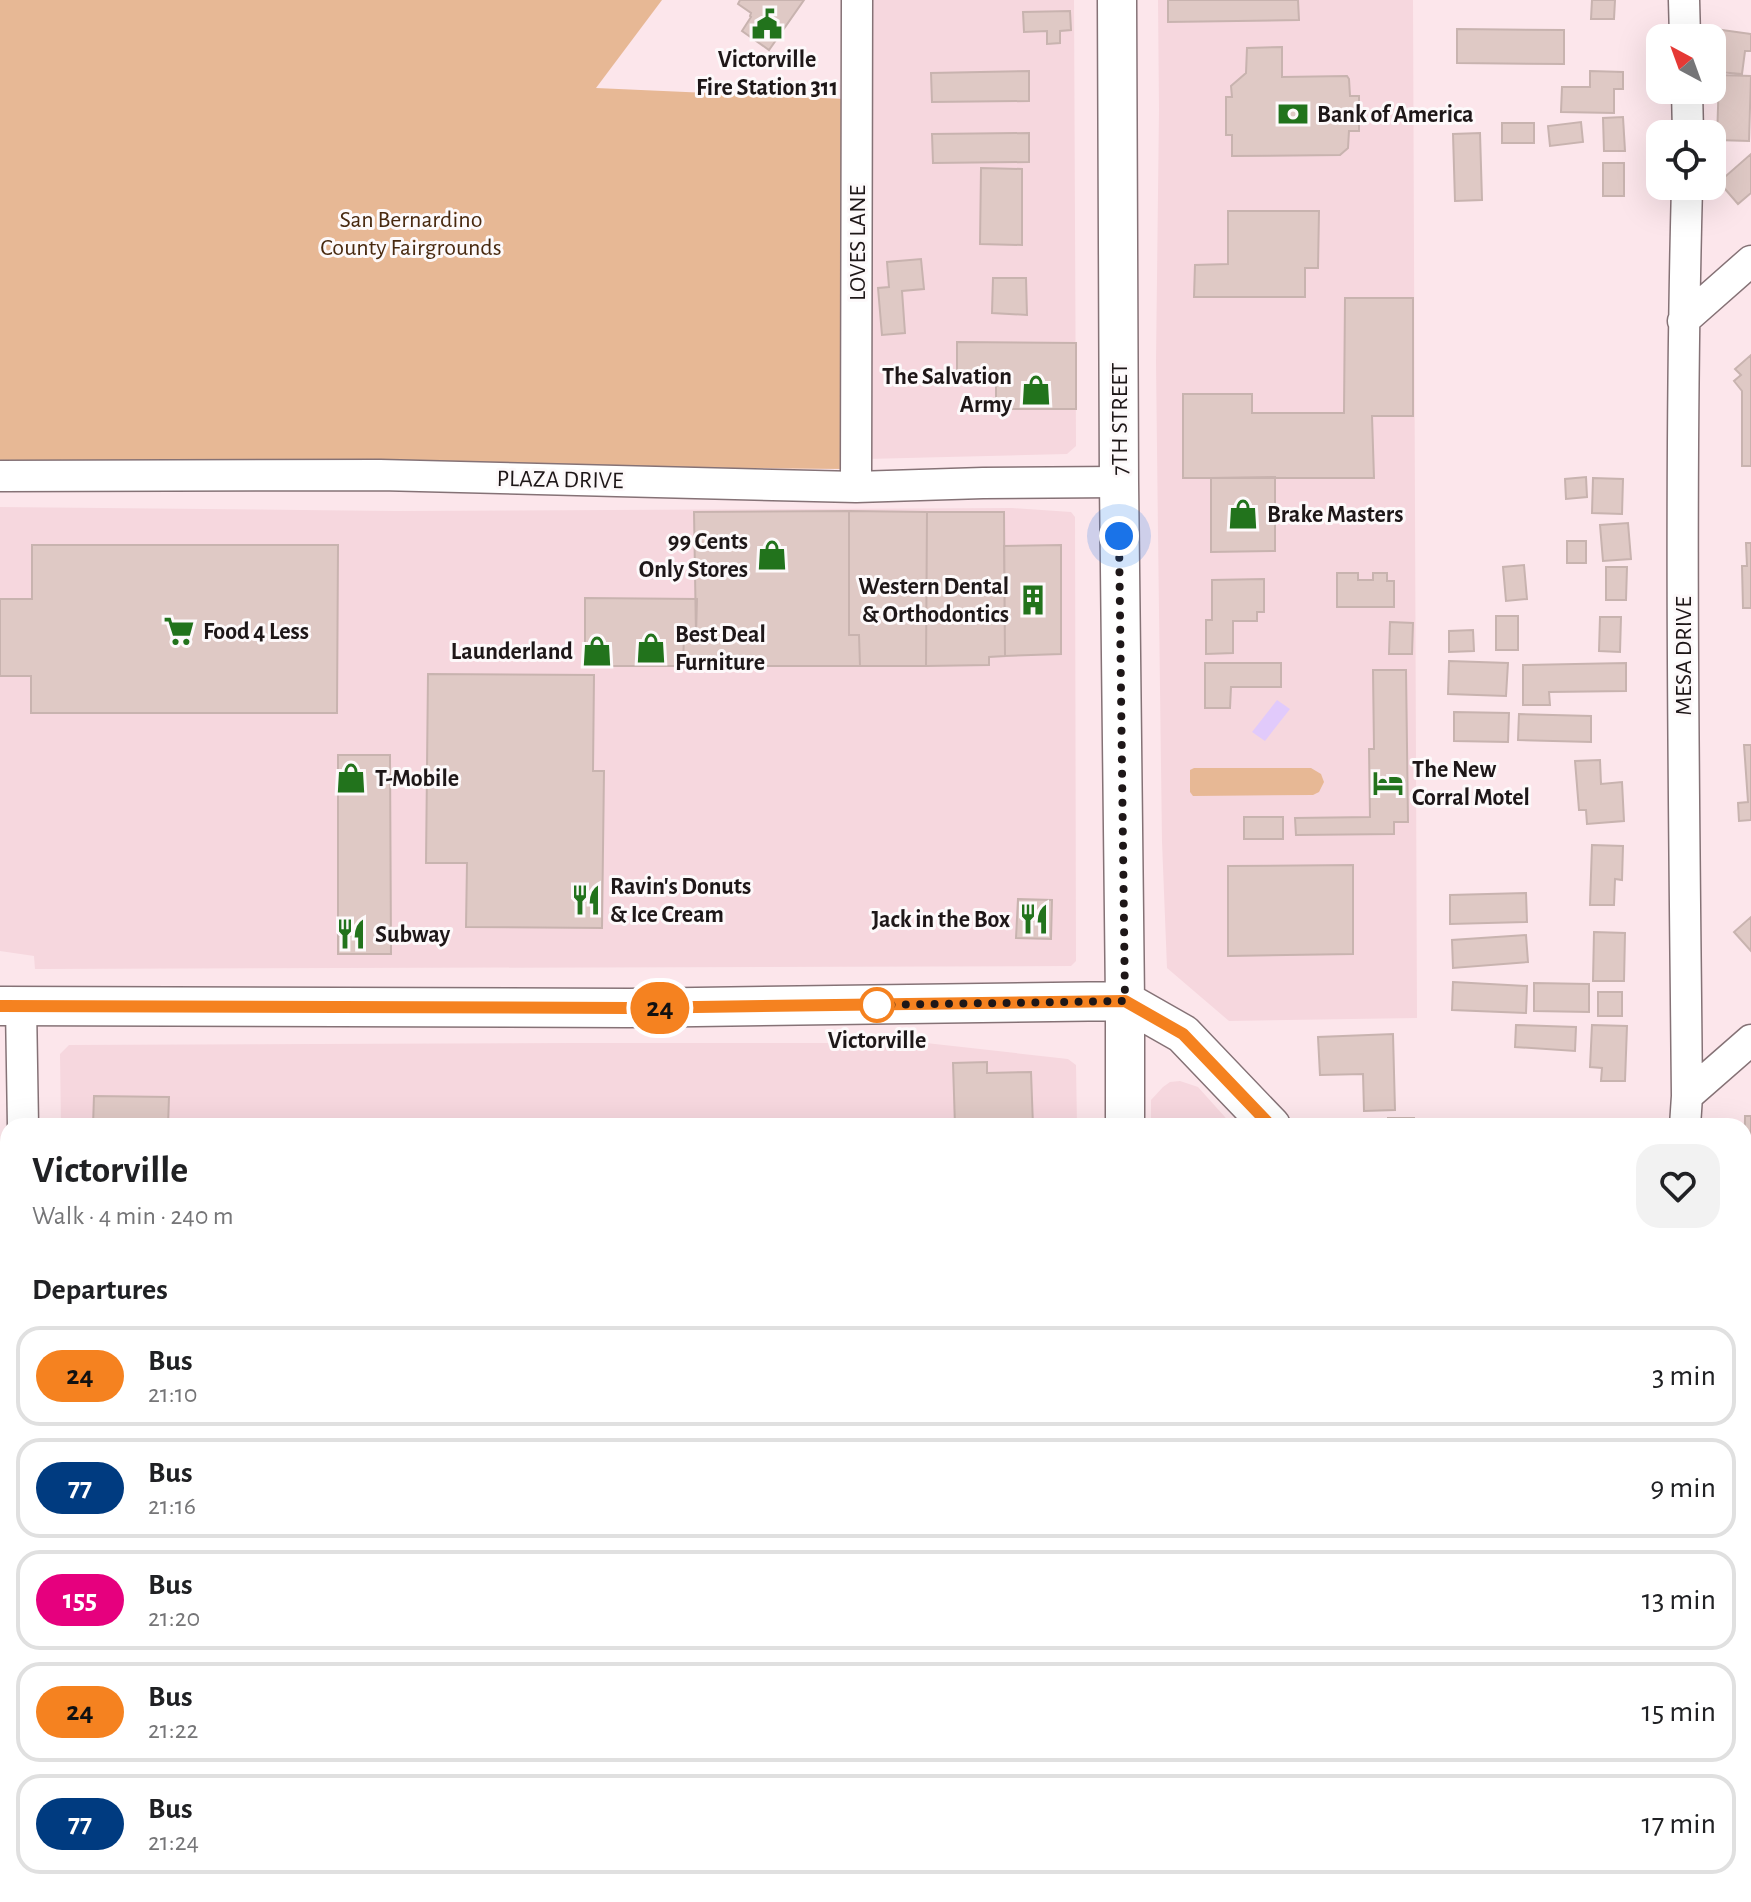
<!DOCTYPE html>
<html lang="en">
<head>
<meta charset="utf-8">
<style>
  body { margin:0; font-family:"Alegreya Sans",sans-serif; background:#f2f2f2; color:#202124; height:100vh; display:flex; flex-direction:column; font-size:30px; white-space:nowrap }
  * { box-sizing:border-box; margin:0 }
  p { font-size:26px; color:#757577 }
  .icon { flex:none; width:44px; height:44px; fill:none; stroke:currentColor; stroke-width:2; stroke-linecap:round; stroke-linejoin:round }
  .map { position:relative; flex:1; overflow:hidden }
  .side { position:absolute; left:0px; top:1118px; width:1752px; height:784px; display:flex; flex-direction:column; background:#fff; border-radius:24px 24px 0 0; box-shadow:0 8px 32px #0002 }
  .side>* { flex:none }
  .badge { padding:0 16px; border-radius:26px; font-size:28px; line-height:52px }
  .needle { width:52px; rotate:319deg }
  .buttons { position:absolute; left:1646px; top:24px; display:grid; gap:16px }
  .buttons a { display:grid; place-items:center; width:80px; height:80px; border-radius:16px; background:#fff; box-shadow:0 8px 32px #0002; font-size:40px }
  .you { position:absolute; width:40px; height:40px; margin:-20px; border:6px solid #fff; border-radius:50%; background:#1a73e8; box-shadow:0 0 0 12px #1a73e833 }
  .map>.badge { position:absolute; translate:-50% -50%; box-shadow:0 0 0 4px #fff }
  h2 { padding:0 32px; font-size:30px; line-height:72px }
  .round { display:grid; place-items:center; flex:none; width:84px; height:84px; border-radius:24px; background:#f2f2f2 }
  .summary { display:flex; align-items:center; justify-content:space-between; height:136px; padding:0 32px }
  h1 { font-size:38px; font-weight:700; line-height:60px }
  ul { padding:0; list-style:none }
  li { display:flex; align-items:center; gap:24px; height:100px; margin:0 16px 12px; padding:0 16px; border:4px solid #e0e0e0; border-radius:24px }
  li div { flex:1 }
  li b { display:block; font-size:30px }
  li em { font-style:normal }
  li .badge { min-width:88px; font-weight:700; text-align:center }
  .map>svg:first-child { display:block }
</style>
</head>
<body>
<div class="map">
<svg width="1751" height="1902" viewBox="0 0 1751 1902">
  <rect width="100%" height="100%" fill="#fce6eb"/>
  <path fill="#f6d7de" d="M866 0H1074L1076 446 1067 454 866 459Z
    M1158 0H1413L1417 1018 1229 1021 1167 968 1162 842 1158 534 1156 362 1159 110Z
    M0 507 396 511 1012 508 1071 512 1075 517 1076 961 1071 966 35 969 34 956 0 951Z
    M576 1043H926L1068 1059 1076 1065 1077 1126H61L60 1054 69 1045Z
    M1180 1081 1198 1087 1233 1126H1151V1100L1163 1087 1170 1082Z
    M8 1432V1894H1079V1902H0V1453Z
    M1153 1894H1349V1902H1153Z"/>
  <path fill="#e7b895" d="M0 0H662L596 88 845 99 844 469 0 462Z
    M1194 768H1311L1321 774 1324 782 1319 792 1313 795 1193 796 1190 792V770Z"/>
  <path fill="#e1cafb" d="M1277 700 1290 709 1265 741 1252 732Z"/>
  <path fill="#dfc9c5" stroke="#c8b3af" stroke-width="2" d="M740 0H804L769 50 742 31 751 17 750 16 751 13 738 4Z
    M1168 0H1298L1299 20 1168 22Z
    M1592 0H1615L1614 19H1591Z
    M1070 11 1071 30 1060 31V43L1047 44V31L1024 32 1023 12Z
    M1457 29 1564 30V64L1457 63Z
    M1722 30 1751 34V51H1745L1742 74 1718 72Z
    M1282 47V77L1347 76 1349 79 1350 96H1359V131H1349L1348 148 1340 155 1232 156V135H1226V97H1232L1231 86 1246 73 1247 48Z
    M1029 71V101L932 102 931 73Z
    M1590 71 1623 72V89H1614V113L1561 112 1562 87H1590Z
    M1719 75 1751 76 1749 141 1717 140Z
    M1623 117 1625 151H1604L1603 118Z
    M1581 122 1583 142 1550 146 1548 126Z
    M1502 123H1534V143H1502Z
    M1029 133V162L933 163 932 134Z
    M1480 133 1482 200 1455 201 1453 134Z
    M1751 154V193L1738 204 1719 182Z
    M1603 163H1624V196H1603Z
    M981 168 1022 169V245L980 244Z
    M1228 211H1319L1318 268H1305V297H1194L1195 265 1228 264Z
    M921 259 924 289 902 291 905 333 882 335 878 288 889 287 887 262Z
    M993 278H1026L1027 315 992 313Z
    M1345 298H1413V416H1372L1374 478H1183V394H1252V413H1344Z
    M957 342 1076 343V409H996V372L957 371Z
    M1751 355V466H1742V391L1734 381 1741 375 1735 369Z
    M1275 477V551L1211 552V478Z
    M1586 477 1587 497 1566 499 1565 479Z
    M1593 478 1623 479 1622 514 1592 513Z
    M849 511 927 512 926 666H860L859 635H849Z
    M849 511V635H859L860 666H683L684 635H696L694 512Z
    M927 512H1004L1005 656 989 657V665L926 666Z
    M1628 523 1631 559 1603 561 1600 525Z
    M1567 541H1586V563H1567Z
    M1746 543H1751V608H1743L1742 566H1747Z
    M32 545H338L337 713H31V676H0V599H32Z
    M1061 545V654L1005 656 1004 546Z
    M1524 565 1527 599 1506 601 1503 567Z
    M1606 567H1627L1626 600H1606Z
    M1337 573H1358V580H1373V573H1387V581H1394V607H1337Z
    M1264 579V612H1257V621H1233V653L1206 654V620H1212V580Z
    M585 598 697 599 696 635H684L683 666H585Z
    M1496 616H1518V650H1496Z
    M1600 617H1621L1620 652 1599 651Z
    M1390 622 1413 623 1412 654H1389Z
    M1473 630 1474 651 1449 652V631Z
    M1449 661 1508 663 1506 696 1448 694Z
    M1205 663H1281V687H1231L1230 708H1205Z
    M1626 663V691L1549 692 1550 705H1523V665Z
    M1373 670H1406L1408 822H1394V834L1296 835 1295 818 1370 817 1369 749H1374Z
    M428 674 594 675 593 771H604L602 928 466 927 467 863H426Z
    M1454 712 1509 713 1508 742 1454 741Z
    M1519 714 1591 716V742L1518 740Z
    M1744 745H1751V820L1739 821 1738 803 1748 802Z
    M338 755H390L391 954H338Z
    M1600 760 1601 784 1622 782 1624 821 1587 824 1586 810H1579L1575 761Z
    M1244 817H1283V839H1244Z
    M1592 845 1623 846 1622 880 1615 879 1614 905H1590Z
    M1353 865V954L1228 956V866Z
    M1526 893 1527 922 1450 924V895Z
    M1018 899 1052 900 1051 939 1016 938Z
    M1751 917V951L1734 932Z
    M1594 932 1625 933 1624 981H1593Z
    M1526 935 1528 962 1453 968 1452 940Z
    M1453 982 1527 986 1526 1013 1452 1010Z
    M1534 983 1589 984V1012L1534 1011Z
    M1598 992H1622V1016H1598Z
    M1516 1025 1576 1027 1575 1051 1515 1047Z
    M1592 1025 1627 1026 1625 1081H1601L1602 1068 1590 1067Z
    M1393 1034 1395 1110 1364 1111 1363 1074 1320 1075 1318 1037Z
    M987 1062V1073L1031 1072 1033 1126H955L953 1063Z
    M94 1096 169 1097 168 1126H93Z
    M1745 1116H1751V1194H1744Z
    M1388 1118H1414V1126H1376V1123L1388 1124Z
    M1751 1507V1605L1744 1597V1514Z
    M1 1864H8V1894H110V1899L0 1897Z
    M529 1894H560V1902H529Z
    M709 1894H791V1902H709Z
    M982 1894H1012V1902H982Z"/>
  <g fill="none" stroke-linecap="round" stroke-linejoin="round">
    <g stroke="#857276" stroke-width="33">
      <path id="minor" d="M1684 0 1685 38
        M1687 90 1688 134
        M1683 321 1751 261
        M0 476 380 475 856 487 983 483 1119 482
        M856 487 857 0
        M21 1006 23 1126
        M1687 1096 1751 1040
        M1685 1126 1687 1096C1684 793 1679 489 1687 186
        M0 1350 8 1327
        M1744 1667 1751 1675
        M1744 1839 1751 1833
        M1672 1902 1681 1894"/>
    </g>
    <g stroke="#857276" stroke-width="41">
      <path id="major" d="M1117 0 1119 482 1125 1001V1126
        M0 1006 629 1008 1125 1001 1183 1034 1271 1126
        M1744 1459 1751 1453
        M1123 1902V1894"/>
    </g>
    <use href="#minor" stroke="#fff" stroke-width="30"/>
    <use href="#major" stroke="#fff" stroke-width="38"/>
  </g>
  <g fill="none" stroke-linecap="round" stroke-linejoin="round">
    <g stroke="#fff" stroke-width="18">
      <path id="line" d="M0 1006 629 1008 1125 1001 1183 1034 1271 1126"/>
    </g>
    <use href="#line" stroke="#f58220" stroke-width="12"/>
    <path stroke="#1e1718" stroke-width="8" stroke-dasharray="0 14.4" d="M877 1005 1125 1001 1119 536"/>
  </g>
  <defs>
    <g id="civic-bare" transform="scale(2.4)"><path d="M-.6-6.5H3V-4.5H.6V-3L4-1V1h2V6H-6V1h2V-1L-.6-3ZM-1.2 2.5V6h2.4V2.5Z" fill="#22731c" stroke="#fdf9fa" stroke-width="2.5" paint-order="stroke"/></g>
    <g id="bank-bare" transform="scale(2.4)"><path d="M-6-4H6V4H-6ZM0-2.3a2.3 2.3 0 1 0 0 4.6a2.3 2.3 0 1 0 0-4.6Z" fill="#22731c" stroke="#fdf9fa" stroke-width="2.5" paint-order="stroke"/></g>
    <g id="shop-bare" transform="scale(2.4)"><path d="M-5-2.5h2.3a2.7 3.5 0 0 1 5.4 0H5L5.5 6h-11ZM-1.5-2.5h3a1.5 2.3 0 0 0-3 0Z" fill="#22731c" stroke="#fdf9fa" stroke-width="2.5" paint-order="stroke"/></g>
    <g id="building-bare" transform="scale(2.4)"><path d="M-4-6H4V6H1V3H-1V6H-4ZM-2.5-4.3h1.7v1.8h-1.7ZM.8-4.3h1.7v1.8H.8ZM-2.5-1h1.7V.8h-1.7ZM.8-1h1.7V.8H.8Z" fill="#22731c" stroke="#fdf9fa" stroke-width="2.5" paint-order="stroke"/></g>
    <g id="supermarket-bare" transform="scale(2.4)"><path d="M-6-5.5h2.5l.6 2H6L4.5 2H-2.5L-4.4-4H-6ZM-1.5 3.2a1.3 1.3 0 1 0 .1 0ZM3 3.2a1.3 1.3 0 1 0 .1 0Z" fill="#22731c" stroke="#fdf9fa" stroke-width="2.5" paint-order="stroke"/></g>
    <g id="hotel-bare" transform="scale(2.4)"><path d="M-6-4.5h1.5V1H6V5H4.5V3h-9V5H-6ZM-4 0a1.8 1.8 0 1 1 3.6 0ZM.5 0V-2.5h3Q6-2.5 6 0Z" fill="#22731c" stroke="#fdf9fa" stroke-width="2.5" paint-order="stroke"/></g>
    <g id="restaurant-bare" transform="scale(2.4)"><path d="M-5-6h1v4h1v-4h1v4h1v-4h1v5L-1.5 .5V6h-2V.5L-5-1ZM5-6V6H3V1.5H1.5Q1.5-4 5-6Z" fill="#22731c" stroke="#fdf9fa" stroke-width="2.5" paint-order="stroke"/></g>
  </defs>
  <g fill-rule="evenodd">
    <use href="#civic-bare" x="767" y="24"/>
    <use href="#bank-bare" x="1293" y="114"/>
    <use href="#shop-bare" x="1036" y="390"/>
    <use href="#shop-bare" x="1243" y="514"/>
    <use href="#shop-bare" x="772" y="555"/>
    <use href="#building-bare" x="1033" y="600"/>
    <use href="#supermarket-bare" x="179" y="631"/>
    <use href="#shop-bare" x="651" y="648"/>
    <use href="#shop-bare" x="597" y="651"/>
    <use href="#shop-bare" x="351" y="778"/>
    <use href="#hotel-bare" x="1388" y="783"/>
    <use href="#restaurant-bare" x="586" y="900"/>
    <use href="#restaurant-bare" x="1034" y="919"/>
    <use href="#restaurant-bare" x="351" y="934"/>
  </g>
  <circle fill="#fff" stroke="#f58220" stroke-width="4" cx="877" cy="1005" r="16"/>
  <g text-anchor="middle" stroke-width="6" stroke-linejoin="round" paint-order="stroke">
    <g font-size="24" font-weight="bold" fill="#1e1718" stroke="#fdf9fa" text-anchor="start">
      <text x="767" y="67" text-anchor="middle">Victorville<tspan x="767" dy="28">Fire Station 311</tspan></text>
      <text x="1317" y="122">Bank of America</text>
      <text x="1012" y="384" text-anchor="end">The Salvation<tspan x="1012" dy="28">Army</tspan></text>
      <text x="1267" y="522">Brake Masters</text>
      <text x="748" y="549" text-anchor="end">99 Cents<tspan x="748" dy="28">Only Stores</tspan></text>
      <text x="1009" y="594" text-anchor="end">Western Dental<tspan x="1009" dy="28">&amp; Orthodontics</tspan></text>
      <text x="203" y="639">Food 4 Less</text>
      <text x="675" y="642">Best Deal<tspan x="675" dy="28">Furniture</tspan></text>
      <text x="573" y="659" text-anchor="end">Launderland</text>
      <text x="1412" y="777">The New<tspan x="1412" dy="28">Corral Motel</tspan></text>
      <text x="375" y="786">T-Mobile</text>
      <text x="610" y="894">Ravin's Donuts<tspan x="610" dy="28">&amp; Ice Cream</tspan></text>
      <text x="1010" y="927" text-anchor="end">Jack in the Box</text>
      <text x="375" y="942">Subway</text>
    </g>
    <g font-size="24" fill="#48290f" stroke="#fdf9fa">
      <text x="411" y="227">San Bernardino<tspan x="411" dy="28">County Fairgrounds</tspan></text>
    </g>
    <g font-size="24" fill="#1e1718" stroke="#fdf9fa">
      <text transform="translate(857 243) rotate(-90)" y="8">LOVES LANE</text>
      <text transform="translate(1119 419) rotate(-90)" y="8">7TH STREET</text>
      <text transform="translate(560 479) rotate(1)" y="8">PLAZA DRIVE</text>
      <text transform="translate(1683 656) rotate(-90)" y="8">MESA DRIVE</text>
    </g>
    <g font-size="24" font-weight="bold" fill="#1e1718" stroke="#fdf9fa">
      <text x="877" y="1048">Victorville</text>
    </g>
  </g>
</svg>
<div class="buttons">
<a><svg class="needle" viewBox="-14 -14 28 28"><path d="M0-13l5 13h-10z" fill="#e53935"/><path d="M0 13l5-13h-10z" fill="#757577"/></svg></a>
<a><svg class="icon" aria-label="locate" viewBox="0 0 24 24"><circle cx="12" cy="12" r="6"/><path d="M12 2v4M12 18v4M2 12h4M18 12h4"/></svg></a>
</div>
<div class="you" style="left:1119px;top:536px"></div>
<b class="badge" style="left:660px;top:1008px;background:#f58220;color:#111">24</b>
<section class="side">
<div class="summary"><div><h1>Victorville</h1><p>Walk · 4 min · 240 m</p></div><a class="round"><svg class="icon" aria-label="heart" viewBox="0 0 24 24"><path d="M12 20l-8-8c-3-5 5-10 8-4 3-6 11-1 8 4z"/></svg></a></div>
<h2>Departures</h2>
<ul>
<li><span class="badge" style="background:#f58220;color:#111">24</span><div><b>Bus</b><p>21:10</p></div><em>3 min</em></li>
<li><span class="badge" style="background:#003b80;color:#fff">77</span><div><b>Bus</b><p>21:16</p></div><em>9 min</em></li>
<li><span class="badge" style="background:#e6007e;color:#fff">155</span><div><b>Bus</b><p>21:20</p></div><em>13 min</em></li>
<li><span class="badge" style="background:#f58220;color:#111">24</span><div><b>Bus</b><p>21:22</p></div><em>15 min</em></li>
<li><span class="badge" style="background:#003b80;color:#fff">77</span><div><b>Bus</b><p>21:24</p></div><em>17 min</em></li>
</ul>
</section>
</div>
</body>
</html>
